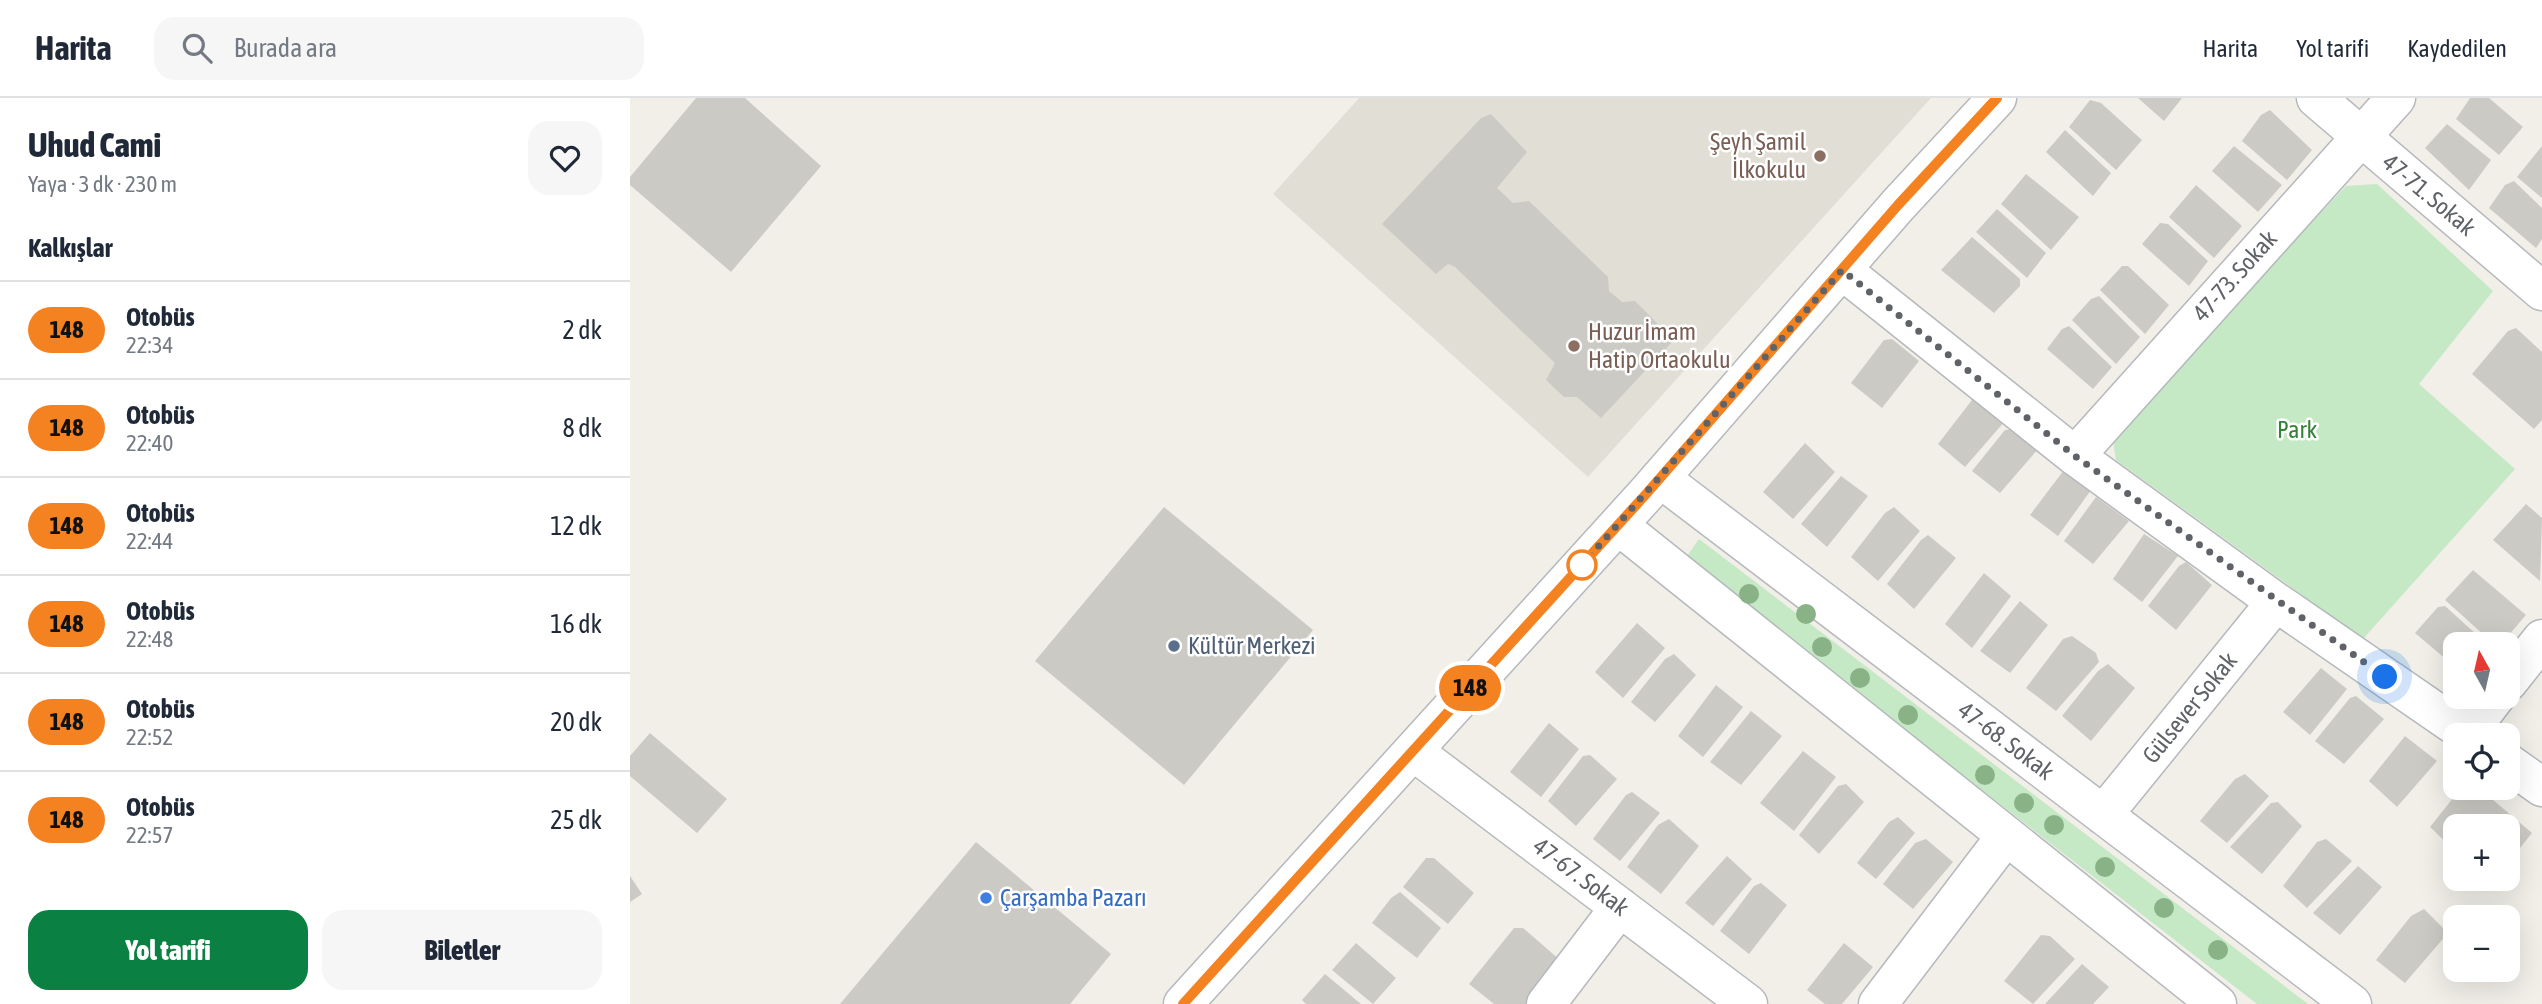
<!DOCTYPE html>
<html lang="tr">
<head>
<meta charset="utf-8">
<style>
  body { margin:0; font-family:"Asap Condensed",sans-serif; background:#f6f6f7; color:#1f2937; height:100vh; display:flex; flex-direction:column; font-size:26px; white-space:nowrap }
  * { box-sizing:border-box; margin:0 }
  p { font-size:23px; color:#747a83 }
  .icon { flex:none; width:38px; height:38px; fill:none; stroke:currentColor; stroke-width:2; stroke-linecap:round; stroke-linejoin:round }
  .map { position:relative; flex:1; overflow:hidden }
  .panel { display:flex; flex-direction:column; background:#fff; width:630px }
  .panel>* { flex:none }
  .badge { padding:0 14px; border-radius:23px; font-size:24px; line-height:46px }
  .needle { width:46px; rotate:352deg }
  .buttons { position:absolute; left:1813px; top:534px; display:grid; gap:14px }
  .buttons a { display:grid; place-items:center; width:77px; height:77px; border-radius:14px; background:#fff; box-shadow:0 7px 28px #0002; font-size:35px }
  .you { position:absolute; width:35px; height:35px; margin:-18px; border:5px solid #fff; border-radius:50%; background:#1a73e8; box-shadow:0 0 0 10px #1a73e833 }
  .map>.badge { position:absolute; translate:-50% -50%; box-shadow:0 0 0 4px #fff }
  h2 { padding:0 28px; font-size:26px; line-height:63px }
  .round { display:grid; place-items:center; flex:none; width:74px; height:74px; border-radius:21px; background:#f6f6f7 }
  .overview { display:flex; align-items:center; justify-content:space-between; height:119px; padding:0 28px }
  h1 { font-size:33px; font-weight:800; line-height:52px }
  .button { display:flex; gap:14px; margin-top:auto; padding:14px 28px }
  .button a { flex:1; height:80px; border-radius:21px; background:#0b8043; color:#fff; font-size:28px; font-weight:800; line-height:80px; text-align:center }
  .button a+a { background:#f6f6f7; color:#1f2937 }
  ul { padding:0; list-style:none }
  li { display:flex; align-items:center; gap:21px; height:98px; padding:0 28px; border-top:2px solid #e0e1e3 }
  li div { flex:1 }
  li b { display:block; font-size:26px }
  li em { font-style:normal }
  li .badge { min-width:77px; font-weight:700; text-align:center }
  header { display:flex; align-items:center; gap:42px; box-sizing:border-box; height:98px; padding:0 35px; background:#fff; border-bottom:2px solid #e0e1e3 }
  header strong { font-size:33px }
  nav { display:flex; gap:38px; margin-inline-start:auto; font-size:24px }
  .search { width:490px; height:63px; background:#f6f6f7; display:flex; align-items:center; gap:18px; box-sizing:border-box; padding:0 24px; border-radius:21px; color:#747a83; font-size:26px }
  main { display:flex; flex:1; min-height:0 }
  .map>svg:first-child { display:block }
</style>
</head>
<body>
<header>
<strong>Harita</strong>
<div class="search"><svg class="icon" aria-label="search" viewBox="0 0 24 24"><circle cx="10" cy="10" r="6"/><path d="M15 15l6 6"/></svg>Burada ara</div>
<nav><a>Harita</a><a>Yol tarifi</a><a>Kaydedilen</a></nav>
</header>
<main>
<section class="panel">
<div class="overview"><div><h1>Uhud Cami</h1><p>Yaya · 3 dk · 230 m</p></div><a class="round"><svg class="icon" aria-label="heart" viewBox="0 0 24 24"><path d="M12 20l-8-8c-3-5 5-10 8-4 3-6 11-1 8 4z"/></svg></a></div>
<h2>Kalkışlar</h2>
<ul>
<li><span class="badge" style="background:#f58220;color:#111">148</span><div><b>Otobüs</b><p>22:34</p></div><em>2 dk</em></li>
<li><span class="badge" style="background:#f58220;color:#111">148</span><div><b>Otobüs</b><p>22:40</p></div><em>8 dk</em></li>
<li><span class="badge" style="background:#f58220;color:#111">148</span><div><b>Otobüs</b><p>22:44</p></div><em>12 dk</em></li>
<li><span class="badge" style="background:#f58220;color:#111">148</span><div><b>Otobüs</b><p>22:48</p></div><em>16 dk</em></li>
<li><span class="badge" style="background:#f58220;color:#111">148</span><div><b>Otobüs</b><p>22:52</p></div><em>20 dk</em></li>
<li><span class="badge" style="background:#f58220;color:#111">148</span><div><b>Otobüs</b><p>22:57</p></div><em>25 dk</em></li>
</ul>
<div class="button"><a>Yol tarifi</a><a>Biletler</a></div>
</section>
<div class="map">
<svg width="1912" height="906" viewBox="0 0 1912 906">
  <rect width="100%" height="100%" fill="#f1efe8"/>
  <path fill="#e1ded6" d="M729 0H1301L958 379 643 96Z"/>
  <path fill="#c5e8c5" d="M1747 86 1863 193 1789 286 1885 371 1733 541 1486 362 1482 337 1716 88Z
    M1069 441 1678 906H1627L1055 461Z"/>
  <path fill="#cccac5" d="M66 0H115L191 68 101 174 0 87V79Z
    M1508 0H1552L1534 23Z
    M1840 0H1859L1893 29 1869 57 1826 21Z
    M1460 2 1471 5 1512 42 1486 72 1439 29Z
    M1640 12 1682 52 1657 82 1612 43 1631 17Z
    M861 16 897 54 867 90 883 105 899 103 978 179 979 193 992 204 1005 203 1044 242 971 320 947 299H934L916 282 925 265 825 169 818 166 806 176 752 126 851 20Z
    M1817 26 1861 62 1839 92 1795 50Z
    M1435 32 1481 75 1463 98 1416 54Z
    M1604 48 1652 87 1628 114 1582 73Z
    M1912 48V100L1887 79Z
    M1396 76 1449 119 1421 152 1371 106Z
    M1884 83 1912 110V141L1906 150 1859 110 1875 87Z
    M1566 87 1612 128 1584 160 1539 119Z
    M1367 111 1416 155 1397 180 1346 134Z
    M1530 125 1538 126 1578 163 1559 188 1512 146Z
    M1342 139 1390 181V188L1364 215 1311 172Z
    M1492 168H1498L1539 207 1515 236 1470 192Z
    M1469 198 1510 239 1486 266 1442 222 1461 201Z
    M1439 228 1482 269 1463 291 1417 251 1432 231Z
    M1886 230 1912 254V322L1904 331 1842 276 1878 233Z
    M1262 241 1289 263 1252 310 1221 285 1254 242Z
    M1348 300 1375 323 1335 369 1308 346 1342 302Z
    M1386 331 1408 351 1370 395 1342 373 1375 332Z
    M1175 345 1205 374 1163 421 1133 394Z
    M1434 372 1461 392 1428 438 1400 417Z
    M1211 378 1238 398 1197 449 1171 426Z
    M1466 399 1499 423 1463 466 1434 443Z
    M1896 406 1912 420 1910 483 1863 442Z
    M534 409 683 532 554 687 405 563Z
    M1264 409 1290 433 1248 483 1221 459 1255 415Z
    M1514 436 1548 458 1512 504 1483 481Z
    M1298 437 1326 460 1284 511 1257 486 1291 442Z
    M1556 464 1582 487 1546 532 1518 508 1549 468Z
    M1843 472 1896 517 1871 546H1864L1815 502Z
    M1354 475 1381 498 1342 550 1315 526Z
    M1390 503 1418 527 1380 575 1350 553Z
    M1815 508 1857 546H1825V569L1785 535 1808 509Z
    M1007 525 1035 550 993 600 965 574Z
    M1442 538 1466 555 1469 564 1426 613 1396 590 1433 541Z
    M1044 556 1066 577 1025 624 1001 604 1035 561Z
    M1478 566 1505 590 1461 643 1432 618 1468 573Z
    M1691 570 1717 591 1680 637 1653 614Z
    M1086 587 1113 609 1073 659 1048 638Z
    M1726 598 1754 621 1714 666 1685 643 1720 600Z
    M1121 613 1152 638 1111 687 1080 664Z
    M919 625 949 651 911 699 880 674Z
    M20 635 97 701 67 735 0 678V658Z
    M1775 638 1807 663 1767 709 1739 683Z
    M1173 653 1206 679 1164 733 1130 705Z
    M960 657 987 681 946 728 918 703 953 658Z
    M1615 676 1639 698 1597 745 1570 723 1605 681Z
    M1216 686 1234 704 1189 756 1169 737 1208 688Z
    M1831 690H1849L1902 735 1878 765V728H1825V753L1800 729Z
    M1002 694 1030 715 990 763 963 741 996 697Z
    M1648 704 1672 728 1632 776 1600 749 1641 705Z
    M1268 719 1285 735 1246 781 1227 765 1259 724Z
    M1039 721 1069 748 1031 796 997 769 1028 727Z
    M1296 741 1323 764 1283 811 1253 786 1285 745Z
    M1696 741 1722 763 1677 810 1653 788 1687 744Z
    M346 744 481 856 440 906H210Z
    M1097 758 1122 781 1083 828 1055 805Z
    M796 760H804L844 795 818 826 773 789Z
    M1728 768 1752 789 1710 837 1683 815Z
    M0 778 12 796 0 804Z
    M1131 785 1157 807 1119 856 1090 833 1124 788Z
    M770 794 811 830 787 860 742 825 761 800Z
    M1794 811 1818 835 1775 885 1746 862 1781 818Z
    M884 830H893L938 869 908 906H864L839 886Z
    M1411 837 1420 838 1445 861 1403 906 1374 883Z
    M726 845 766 880 743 906 702 872Z
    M1214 845 1243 869 1212 906H1195L1177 892Z
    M1452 866 1479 889 1463 906H1415Z
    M695 876 731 906H676L672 902Z"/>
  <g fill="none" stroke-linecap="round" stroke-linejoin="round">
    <g stroke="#b5b8bc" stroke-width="41">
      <path id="minor" d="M1686 0 1912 193
        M1212 172 1445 358 1646 504 1839 637
        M1445 358 1766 0
        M1030 380 1722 906
        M988 427 1587 906
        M1878 584 1912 541
        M1837 636 1866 598
        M783 653 1118 906
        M1878 665 1912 689
        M1473 717 1646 504
        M553 906 1017 395 1268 107 1367 0
        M916 906 990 809
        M1248 906 1376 738"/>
    </g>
    <use href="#minor" stroke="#fff" stroke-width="38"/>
  </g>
  <g fill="#89b387">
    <circle cx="1119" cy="496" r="10"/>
    <circle cx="1176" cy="516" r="10"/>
    <circle cx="1192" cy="549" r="10"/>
    <circle cx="1230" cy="580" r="10"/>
    <circle cx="1278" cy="617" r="10"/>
    <circle cx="1355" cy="677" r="10"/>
    <circle cx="1394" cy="705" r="10"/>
    <circle cx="1424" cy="727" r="10"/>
    <circle cx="1475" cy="769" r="10"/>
    <circle cx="1534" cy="810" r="10"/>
    <circle cx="1588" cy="852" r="10"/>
  </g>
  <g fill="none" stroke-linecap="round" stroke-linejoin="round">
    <g stroke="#fff" stroke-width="16">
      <path id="line" d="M553 906 1017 395 1268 107 1367 0"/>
    </g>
    <use href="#line" stroke="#f58220" stroke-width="10"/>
    <path stroke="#5f6368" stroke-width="7" stroke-dasharray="0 12.6" d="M952 467 1212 172 1445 358 1755 579"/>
  </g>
  <g fill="#8d6e63" stroke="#fff" stroke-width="2.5">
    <circle cx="1190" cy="58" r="7"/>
    <circle cx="944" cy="248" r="7"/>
  </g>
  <circle fill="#fff" stroke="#f58220" stroke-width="3.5" cx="952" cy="467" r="14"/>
  <circle fill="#5c6f8a" stroke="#fff" stroke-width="2.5" cx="544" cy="548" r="7"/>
  <circle fill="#3f7fe0" stroke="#fff" stroke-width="2.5" cx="356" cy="800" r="7"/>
  <g text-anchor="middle" stroke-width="5" stroke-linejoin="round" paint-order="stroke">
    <g font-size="24" fill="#785e54" stroke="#fff" text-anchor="end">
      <text x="1176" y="52">Şeyh Şamil<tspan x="1176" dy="28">İlkokulu</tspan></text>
      <text x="958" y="242" text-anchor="start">Huzur İmam<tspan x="958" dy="28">Hatip Ortaokulu</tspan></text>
    </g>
    <g font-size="24" fill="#5f6368" stroke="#fff">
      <text transform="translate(1799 97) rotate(40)" y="8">47-71. Sokak</text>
      <text transform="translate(1605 178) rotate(-48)" y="8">47-73. Sokak</text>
      <text transform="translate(1560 610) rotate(-51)" y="8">Gülsever Sokak</text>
      <text transform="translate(1376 643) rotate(37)" y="8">47-68. Sokak</text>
      <text transform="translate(951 779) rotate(37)" y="8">47-67. Sokak</text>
    </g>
    <g font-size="24" fill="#348238" stroke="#fff">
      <text x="1667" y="340">Park</text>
    </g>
    <g font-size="24" fill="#4e5e75" stroke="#fff" text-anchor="start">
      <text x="558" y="556">Kültür Merkezi</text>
    </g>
    <g font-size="24" fill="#366cbe" stroke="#fff" text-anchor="start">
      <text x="370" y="808">Çarşamba Pazarı</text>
    </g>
  </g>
</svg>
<div class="buttons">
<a><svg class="needle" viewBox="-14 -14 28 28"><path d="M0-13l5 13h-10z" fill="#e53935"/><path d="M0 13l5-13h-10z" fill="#747a83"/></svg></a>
<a><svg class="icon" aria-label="locate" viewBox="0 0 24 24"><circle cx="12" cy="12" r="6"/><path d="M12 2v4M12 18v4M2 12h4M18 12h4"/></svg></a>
<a>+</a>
<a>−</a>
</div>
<div class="you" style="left:1755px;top:579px"></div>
<b class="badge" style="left:840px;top:590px;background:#f58220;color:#111">148</b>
</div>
</main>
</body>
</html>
